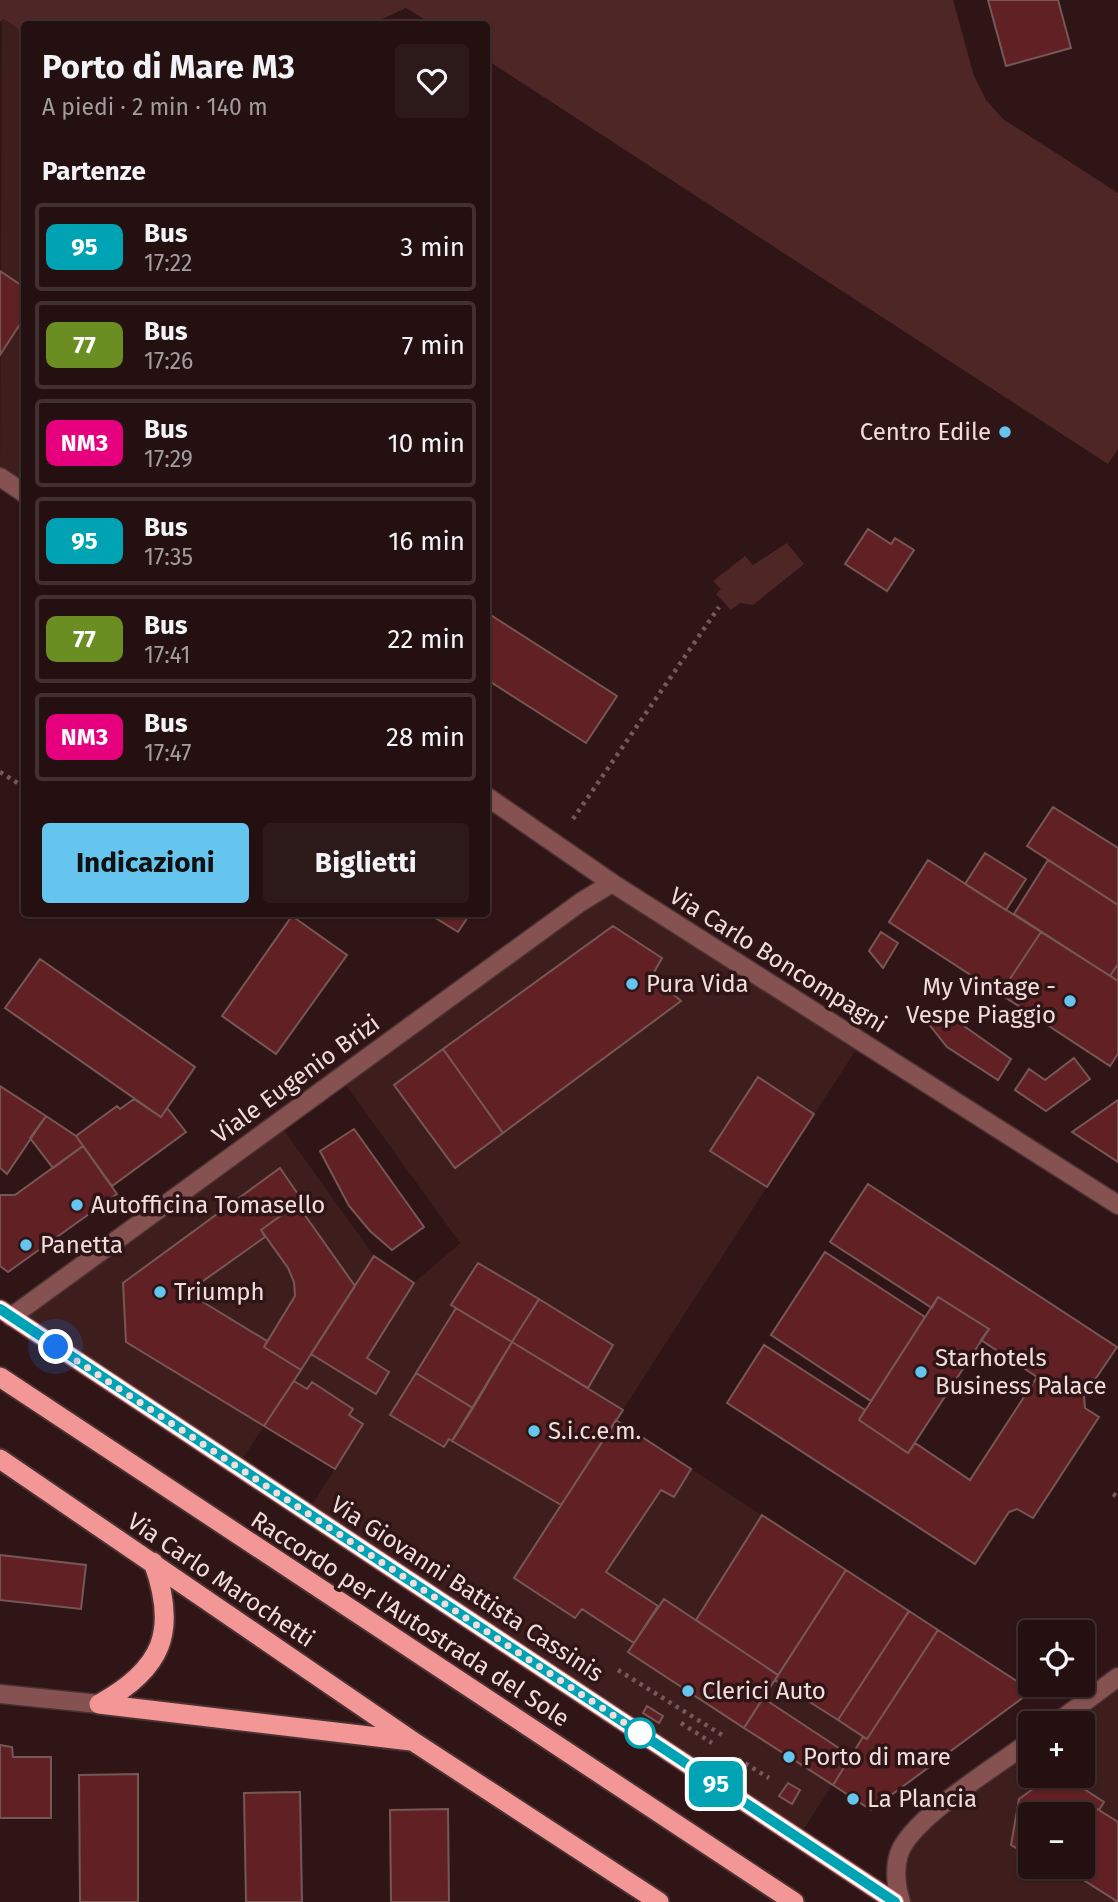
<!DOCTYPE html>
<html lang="it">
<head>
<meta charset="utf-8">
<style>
  body { margin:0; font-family:"Fira Sans",sans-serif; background:#2c1919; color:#f1f3f6; height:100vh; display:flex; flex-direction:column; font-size:26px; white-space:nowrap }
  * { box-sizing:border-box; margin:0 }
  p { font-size:23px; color:#a39d9f }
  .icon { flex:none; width:38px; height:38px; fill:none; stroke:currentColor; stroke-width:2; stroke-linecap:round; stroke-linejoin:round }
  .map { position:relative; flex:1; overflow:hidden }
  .sheet { position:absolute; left:21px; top:21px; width:469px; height:896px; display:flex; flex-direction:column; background:#241010; border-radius:7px; box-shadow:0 2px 5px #0004,0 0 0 2px #413030 }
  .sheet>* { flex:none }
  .badge { padding:0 14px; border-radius:10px; font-size:24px; line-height:46px }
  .buttons { position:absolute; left:1018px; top:1620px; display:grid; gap:14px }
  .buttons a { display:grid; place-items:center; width:77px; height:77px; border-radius:7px; background:#241010; box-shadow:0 2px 5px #0004,0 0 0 2px #413030; font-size:35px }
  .you { position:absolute; width:35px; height:35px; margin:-18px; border:5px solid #fff; border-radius:50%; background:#1a73e8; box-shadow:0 0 0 10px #1a73e833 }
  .map>.badge { position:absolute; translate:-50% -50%; box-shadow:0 0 0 4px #fff }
  h2 { padding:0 21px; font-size:26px; line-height:63px }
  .round { display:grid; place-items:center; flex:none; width:74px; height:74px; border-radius:7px; background:#2c1919 }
  .summary { display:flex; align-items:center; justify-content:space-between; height:119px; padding:0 21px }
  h1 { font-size:33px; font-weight:700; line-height:52px }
  .button { display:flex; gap:14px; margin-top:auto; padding:14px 21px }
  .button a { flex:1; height:80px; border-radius:7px; background:#65c5ee; color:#111; font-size:28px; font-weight:700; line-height:80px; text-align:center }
  .button a+a { background:#2c1919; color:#f1f3f6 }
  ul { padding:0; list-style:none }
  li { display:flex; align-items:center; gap:21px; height:88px; margin:0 14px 10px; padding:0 7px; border:4px solid #413030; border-radius:7px }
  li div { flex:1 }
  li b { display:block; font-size:26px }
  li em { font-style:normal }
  li .badge { min-width:77px; font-weight:700; text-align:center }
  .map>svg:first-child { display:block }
</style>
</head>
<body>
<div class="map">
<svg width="1118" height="1902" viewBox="0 0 1118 1902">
  <rect width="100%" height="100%" fill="#301516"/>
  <path fill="#3e1d1d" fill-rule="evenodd" d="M2 19 24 33V493L0 477Z
    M612 883 861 1042 616 1420 938 1630 867 1739 863 1737 798 1838 307 1513 363 1424 349 1415 353 1410 312 1383 307 1389 294 1381 237 1467 11 1317 278 1122 374 1256 414 1283 460 1243 340 1077Z
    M1118 1677V1902H901L897 1889 916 1828 1031 1741V1776H1083V1724H1055ZM1031 1815H1083V1867H1031Z"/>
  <path fill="#4f2626" d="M0 0H953L974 76 986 100 1003 119 1118 193V449L1108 464 487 60 486 24H432L406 8 371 24H24V33L3 19 0 22Z
    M787 543 804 564 753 605 740 603 731 610 716 594 721 589 713 581 745 556 753 565Z"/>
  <path fill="#612124" stroke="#775756" stroke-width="2" d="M988 0H1058L1071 48 1006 66Z
    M0 271 24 287V318L0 355Z
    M868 529 891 544 895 538 914 550 887 591 845 564Z
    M486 612 617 696 586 743 486 679Z
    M1053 807 1118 848V905L1027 846Z
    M985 853 1026 879 1006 910 965 884Z
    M928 860 1041 932 1000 994 889 922Z
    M1048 860 1118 905V964L1110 976 1014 914Z
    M429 914H470L458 932Z
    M292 916 347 955 276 1054 222 1016Z
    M613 926 662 958 652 976 681 1001 503 1133 443 1049Z
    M881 932 898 943 883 968 869 951Z
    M1041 932 1118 981V1054L1110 1066 1000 994Z
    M40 959 195 1067 161 1117 5 1008Z
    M1118 964V981L1110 976Z
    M941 1010 1011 1059 998 1080 947 1047 928 1023Z
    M443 1049 503 1133 455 1168 394 1085Z
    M1074 1058 1090 1079 1046 1111 1015 1090 1029 1069 1045 1080Z
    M758 1077 814 1114 767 1187 710 1151Z
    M0 1086 46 1116 7 1174 0 1168Z
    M134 1099 161 1117 167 1108 186 1132 112 1186 76 1136 117 1106 120 1109Z
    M1118 1100V1162L1072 1132Z
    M46 1116 76 1136 83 1146 53 1168 30 1138Z
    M354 1129 424 1227 392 1250 370 1231 349 1206 320 1151Z
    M83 1146 117 1194 8 1272 0 1266V1195H15Z
    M280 1168 302 1200 261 1230 265 1237 196 1286 198 1299 267 1341 264 1347 301 1370 264 1426 126 1342 123 1283Z
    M868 1184 1117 1347 1084 1396 1085 1408 1099 1417 1033 1518 1017 1509 1009 1512 975 1564 727 1403 764 1345 865 1410 859 1420 908 1453 915 1443 970 1480 1037 1377 981 1340 989 1329 938 1297 932 1308 830 1242Z
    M297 1204 355 1286 301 1370 264 1347 295 1296 294 1282 288 1268 261 1230Z
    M825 1252 925 1317 871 1401 771 1335Z
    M374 1256 414 1283 367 1358 389 1372 376 1394 311 1354Z
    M478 1263 539 1299 512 1342 451 1305Z
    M938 1297 989 1329 908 1453 859 1420Z
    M539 1299 613 1345 588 1388 512 1342Z
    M456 1308 512 1342 473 1408 416 1373Z
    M512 1342 623 1410 561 1505 452 1441Z
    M416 1373 473 1408 452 1441 449 1439 444 1447 390 1415Z
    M294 1381 307 1389 312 1382 353 1409 349 1415 363 1424 335 1469 264 1426Z
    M616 1420 691 1469 674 1497 661 1490 606 1572 658 1606 634 1643 582 1609 575 1618 514 1578Z
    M762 1515 846 1570 778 1675 696 1620Z
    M0 1555 86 1565 81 1609 0 1600Z
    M846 1570 909 1611 838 1720 775 1680Z
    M664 1599 778 1675 744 1728 628 1652Z
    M909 1611 938 1630 867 1739 838 1720Z
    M938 1630 1032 1691 871 1810 833 1785 863 1737 867 1739Z
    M763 1698 851 1756 833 1785 744 1728Z
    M647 1706 663 1716 659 1723 643 1713Z
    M0 1745 12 1747 13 1757H51V1818H0Z
    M138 1774V1902H80L79 1775Z
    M1051 1776H1064L1104 1802 1099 1810 1094 1807 1083 1824V1815H1031V1857L1011 1845 1019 1799Z
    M788 1783 800 1790 792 1804 779 1796Z
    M300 1792 302 1902H246L244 1793Z
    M1094 1807 1118 1822V1902L1063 1867H1083V1824Z
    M448 1809 449 1902H391L390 1810Z
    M1046 1867H1063L1058 1875Z"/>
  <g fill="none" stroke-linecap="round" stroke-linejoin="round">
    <g stroke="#4b3132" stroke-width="21">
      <path id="minor" d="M11 1317 581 902 612 883
        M0 1694 99 1704
        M1055 1724 1118 1677
        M901 1902C896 1886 894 1870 899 1854 910 1819 999 1764 1031 1741"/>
    </g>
    <g stroke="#4b3132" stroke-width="21">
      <path id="tertiary" d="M0 477 24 493
        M486 796 612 883 1118 1205"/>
    </g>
    <g stroke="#4b3132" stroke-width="21">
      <path id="primary" d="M0 1309 895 1902"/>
    </g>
    <g stroke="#4b3132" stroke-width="23">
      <path id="trunk" d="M0 1377 794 1902
        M0 1459 414 1742 659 1902
        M99 1704 411 1741
        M99 1704C163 1669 178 1631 153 1562"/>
    </g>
    <path stroke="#725a5a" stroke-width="4.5" stroke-dasharray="3.5 5" stroke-linecap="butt" d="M0 772 24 787
      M573 819 719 607
      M1113 1494 1118 1497
      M618 1670 722 1735
      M681 1723 712 1743
      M738 1759 769 1778"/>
    <use href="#minor" stroke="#855251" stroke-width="18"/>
    <use href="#tertiary" stroke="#855251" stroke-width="18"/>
    <use href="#primary" stroke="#ee8384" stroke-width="18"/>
    <use href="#trunk" stroke="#f39796" stroke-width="19"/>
  </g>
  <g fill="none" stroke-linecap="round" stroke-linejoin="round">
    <g stroke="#fff" stroke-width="16">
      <path id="line" d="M0 1309 895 1902"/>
    </g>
    <use href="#line" stroke="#00a3b4" stroke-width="10"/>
    <path stroke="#f0dddc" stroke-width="7" stroke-dasharray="0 12.6" d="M56 1347 640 1733"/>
  </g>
  <g fill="#65c5ee" stroke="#301516" stroke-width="2.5">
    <circle cx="1005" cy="432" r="7"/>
    <circle cx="632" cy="984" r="7"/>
    <circle cx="1070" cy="1001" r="7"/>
    <circle cx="77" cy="1205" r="7"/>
    <circle cx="26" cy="1245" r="7"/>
    <circle cx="160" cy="1292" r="7"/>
    <circle cx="921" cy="1372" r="7"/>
    <circle cx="534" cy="1431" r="7"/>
    <circle cx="688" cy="1691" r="7"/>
    <circle cx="789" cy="1757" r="7"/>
    <circle cx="853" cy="1799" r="7"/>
  </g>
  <circle fill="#fff" stroke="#00a3b4" stroke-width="3.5" cx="640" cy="1733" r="14"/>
  <g text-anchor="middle" stroke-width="7" stroke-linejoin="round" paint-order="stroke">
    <g font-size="24" fill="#f0dddc" stroke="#301516" text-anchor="start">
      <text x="991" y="440" text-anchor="end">Centro Edile</text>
      <text x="646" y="992">Pura Vida</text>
      <text x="1056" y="995" text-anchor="end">My Vintage -<tspan x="1056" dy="28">Vespe Piaggio</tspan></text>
      <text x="91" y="1213">Autofficina Tomasello</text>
      <text x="40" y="1253">Panetta</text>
      <text x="174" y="1300">Triumph</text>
      <text x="935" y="1366">Starhotels<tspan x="935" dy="28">Business Palace</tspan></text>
      <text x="548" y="1439">S.i.c.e.m.</text>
      <text x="702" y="1699">Clerici Auto</text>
      <text x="803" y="1765">Porto di mare</text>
      <text x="867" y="1807">La Plancia</text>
    </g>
    <g font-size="24" fill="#f0dddc" stroke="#301516">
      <text transform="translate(778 960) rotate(32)" y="8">Via Carlo Boncompagni</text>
      <text transform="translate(296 1079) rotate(-36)" y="8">Viale Eugenio Brizi</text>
      <text transform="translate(221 1580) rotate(34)" y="8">Via Carlo Marochetti</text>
      <text transform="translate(467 1589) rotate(33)" y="8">Via Giovanni Battista Cassinis</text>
      <text transform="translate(410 1619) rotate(33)" y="8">Raccordo per l'Autostrada del Sole</text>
    </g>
  </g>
</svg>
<div class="buttons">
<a><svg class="icon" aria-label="locate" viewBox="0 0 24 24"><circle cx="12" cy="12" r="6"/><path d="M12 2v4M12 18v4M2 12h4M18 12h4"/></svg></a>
<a>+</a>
<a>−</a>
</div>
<div class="you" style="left:56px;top:1347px"></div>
<b class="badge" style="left:716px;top:1784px;background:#00a3b4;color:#fff">95</b>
<section class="sheet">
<div class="summary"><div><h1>Porto di Mare M3</h1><p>A piedi · 2 min · 140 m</p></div><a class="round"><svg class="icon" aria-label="heart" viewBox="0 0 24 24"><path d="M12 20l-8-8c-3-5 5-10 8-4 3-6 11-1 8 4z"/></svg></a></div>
<h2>Partenze</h2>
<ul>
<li><span class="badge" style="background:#00a3b4;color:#fff">95</span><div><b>Bus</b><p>17:22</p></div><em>3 min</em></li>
<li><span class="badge" style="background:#6b8e23;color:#fff">77</span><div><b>Bus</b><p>17:26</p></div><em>7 min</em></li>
<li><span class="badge" style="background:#e6007e;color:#fff">NM3</span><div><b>Bus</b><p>17:29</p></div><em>10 min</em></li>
<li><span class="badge" style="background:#00a3b4;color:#fff">95</span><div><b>Bus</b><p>17:35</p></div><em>16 min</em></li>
<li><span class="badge" style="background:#6b8e23;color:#fff">77</span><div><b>Bus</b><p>17:41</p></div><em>22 min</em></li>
<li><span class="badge" style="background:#e6007e;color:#fff">NM3</span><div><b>Bus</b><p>17:47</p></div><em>28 min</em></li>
</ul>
<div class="button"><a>Indicazioni</a><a>Biglietti</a></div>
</section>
</div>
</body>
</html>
